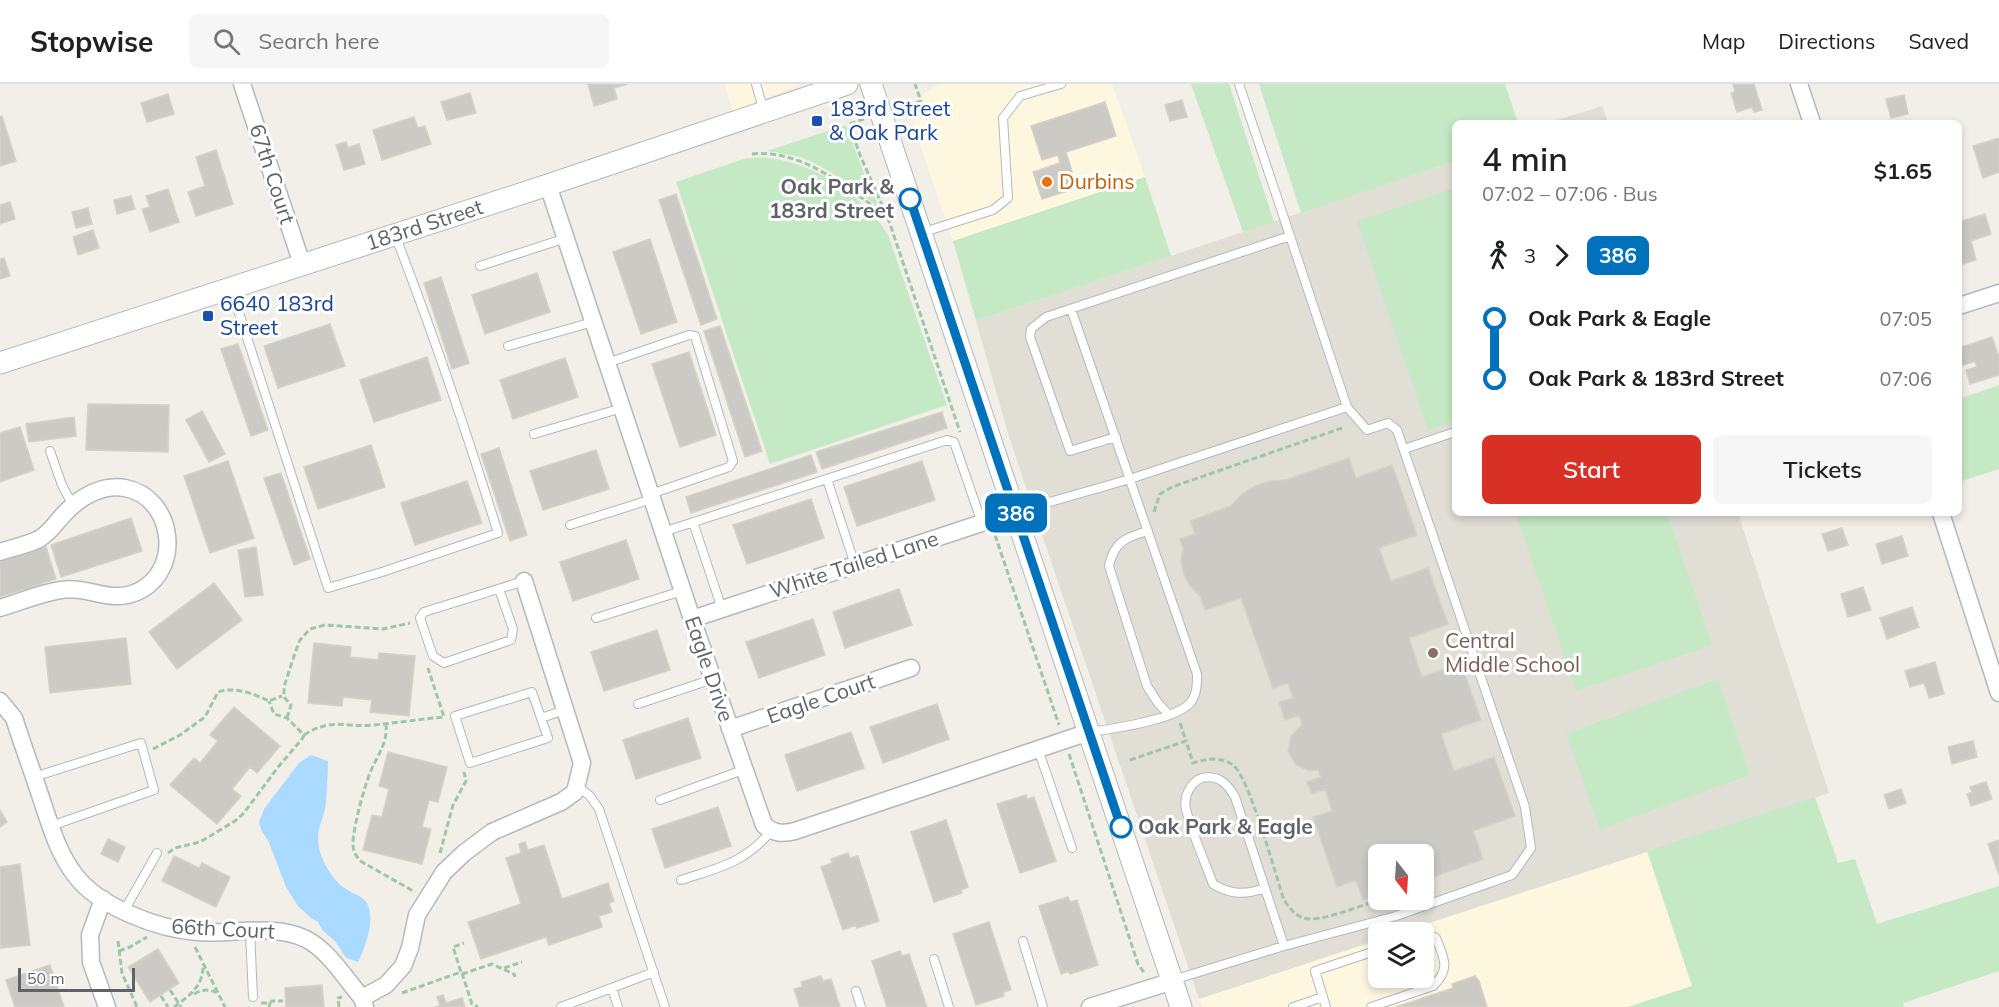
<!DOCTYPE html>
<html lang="en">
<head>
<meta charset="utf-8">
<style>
  body { margin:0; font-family:Mulish,sans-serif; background:#f6f6f6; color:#202124; height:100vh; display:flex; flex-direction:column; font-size:22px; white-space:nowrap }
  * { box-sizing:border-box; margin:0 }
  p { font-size:20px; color:#757577 }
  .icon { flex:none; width:33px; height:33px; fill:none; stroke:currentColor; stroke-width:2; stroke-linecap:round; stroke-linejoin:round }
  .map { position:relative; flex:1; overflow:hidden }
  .panel { position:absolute; left:1452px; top:36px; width:510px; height:396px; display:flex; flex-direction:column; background:#fff; border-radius:9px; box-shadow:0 3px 9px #0003 }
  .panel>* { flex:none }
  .badge { padding:0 12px; border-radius:9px; font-size:21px; line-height:39px }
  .needle { width:39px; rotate:163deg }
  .fabs { position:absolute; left:1368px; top:760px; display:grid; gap:12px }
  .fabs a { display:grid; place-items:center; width:66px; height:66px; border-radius:9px; background:#fff; box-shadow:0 3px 9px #0003; font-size:30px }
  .scale { position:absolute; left:18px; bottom:15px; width:117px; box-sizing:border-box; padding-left:6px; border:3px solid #5f6368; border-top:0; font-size:16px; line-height:21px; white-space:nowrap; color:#5f6368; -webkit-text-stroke:4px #fff; paint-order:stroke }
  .map>.badge { position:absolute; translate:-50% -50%; box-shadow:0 0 0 3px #fff }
  .legs { display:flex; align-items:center; gap:9px; height:66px; padding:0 30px; font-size:20px }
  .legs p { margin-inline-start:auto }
  .summary { display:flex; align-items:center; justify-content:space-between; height:102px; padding:0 30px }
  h1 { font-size:33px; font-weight:600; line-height:45px }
  .button { display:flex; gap:12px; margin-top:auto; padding:12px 30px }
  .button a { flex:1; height:69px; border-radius:9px; background:#d93025; color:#fff; font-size:24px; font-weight:600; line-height:69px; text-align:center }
  .button a+a { background:#f6f6f6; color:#202124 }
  ul { padding:0 30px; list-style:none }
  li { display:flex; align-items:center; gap:21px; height:60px; font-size:22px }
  li i { display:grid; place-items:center; width:9px; height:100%; margin:0 8px; background:currentColor }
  li i::after { content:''; width:15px; height:15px; margin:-8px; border:4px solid; border-radius:50%; background:#fff }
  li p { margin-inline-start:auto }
  li:first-child i { background:linear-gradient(#0000 50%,currentColor 0) }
  li:last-child i { background:linear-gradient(currentColor 50%,#0000 0) }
  header { display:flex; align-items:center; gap:36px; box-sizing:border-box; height:84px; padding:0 30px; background:#fff; border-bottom:2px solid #e0e0e0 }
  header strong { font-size:28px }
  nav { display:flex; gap:33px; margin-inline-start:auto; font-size:21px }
  .search { width:420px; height:54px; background:#f6f6f6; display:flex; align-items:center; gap:15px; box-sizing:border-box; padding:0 21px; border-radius:9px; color:#757577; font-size:22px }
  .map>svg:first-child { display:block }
</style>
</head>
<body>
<header>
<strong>Stopwise</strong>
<div class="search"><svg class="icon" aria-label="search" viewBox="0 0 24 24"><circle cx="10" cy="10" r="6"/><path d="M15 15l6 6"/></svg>Search here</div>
<nav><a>Map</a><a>Directions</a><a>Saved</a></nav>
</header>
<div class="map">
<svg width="1999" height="923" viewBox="0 0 1999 923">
  <rect width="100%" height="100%" fill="#f1efe8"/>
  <path fill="#fef7e0" d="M724 0H801L733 27Z
    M939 0H1112L1145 93 953 157 913 40 916 15Z
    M1647 767 1692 902 1628 923H1202L1199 915 1378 856V894H1424V849H1398Z"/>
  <path fill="#e1ded6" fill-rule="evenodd" d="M1602 22 1608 39H1548Z
    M1455 77V429H1738L1829 709 1398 849H1378V856L1199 915 1009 353 976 237ZM1378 771H1424V816H1378Z"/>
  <path fill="#c5e8c5" d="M1191 0H1229L1274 138 1243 148Z
    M1259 0H1505L1518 39H1455V77L1301 129Z
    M846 41 866 95 880 125C857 105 829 84 800 73 789 70 777 69 767 67Z
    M747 74C754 74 762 73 770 74 816 80 864 111 888 151L947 321 770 380 676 98Z
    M1145 93 1171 172 976 237 953 157Z
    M1455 104V337L1428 346 1357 137Z
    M1999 301V385L1959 398V315Z
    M1516 429H1667L1712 561 1576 607Z
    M1718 595 1750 691 1600 745 1566 650Z
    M1815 713 1838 779 1855 775 1877 840 1999 802V887L1903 919 1904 923H1628L1692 902 1647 767Z"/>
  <path fill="#aadaff" d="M311 671 328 677C328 691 327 705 326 718 324 739 314 743 320 768 324 781 334 798 346 805 351 809 357 810 362 814 379 826 366 863 358 878L346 874 335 857 323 847 318 838 311 834 298 822 286 803 268 756 262 748 259 738 264 725 299 679Z"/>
  <path fill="#cccac5" stroke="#d6d1c6" stroke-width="1.5" d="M588 0H628L614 4 617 15 594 22Z
    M1733 0H1754L1762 26 1754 28 1752 23 1737 28 1731 9 1735 8Z
    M470 9 476 29 447 36 441 18Z
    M168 10 174 30 147 38 141 19Z
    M1904 11 1908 30 1891 34 1886 15Z
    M1182 16 1187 33 1170 37 1165 21Z
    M1105 18 1116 52 1066 68 1077 104 1042 115 1033 88 1060 79 1058 71 1042 76 1031 42Z
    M2 32 16 77 0 82V33Z
    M414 33 418 44 425 42 431 60 382 76 373 46Z
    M1999 54V88L1983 94 1973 62Z
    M346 58 348 64 359 60 365 80 344 86 336 61Z
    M216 66 233 120 196 132 188 108 205 102 196 73Z
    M168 105 179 138 150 148 142 125 150 123 146 112Z
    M676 110 717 235 701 241 659 116Z
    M131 112 135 125 117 130 114 116Z
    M10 118 15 135 0 140V121Z
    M88 124 92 140 76 144 72 128Z
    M1985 130 1991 150 1971 157 1976 176 1959 181V138Z
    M93 146 99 164 78 171 73 153Z
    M650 155 677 238 641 250 613 168Z
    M4 174 10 192 0 195V175Z
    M537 189 550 228 485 250 472 211Z
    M441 193 469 279 452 285 424 199Z
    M330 240 345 282 278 304 264 262Z
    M720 242 762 367 745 373 704 247Z
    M1992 253 1999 273V291L1970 300 1966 286 1977 283 1975 277 1961 282 1959 264Z
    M238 260 268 346 251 352 221 265Z
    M689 268 716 351 680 363 652 280Z
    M427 273 441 316 374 338 360 296Z
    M565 274 578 313 513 335 500 296Z
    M88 320 169 321 168 368 86 366Z
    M202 327 225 370 209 378 186 336Z
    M942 328 947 344 822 385 816 368Z
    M74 333 76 352 29 358 26 340Z
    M20 343 34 386 0 398V349Z
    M371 361 385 403 318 425 304 383Z
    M499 364 527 451 510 457 481 370Z
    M596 366 609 405 543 426 530 387Z
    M811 371 817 388 691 429 686 413Z
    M1349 374 1356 394 1392 381 1417 451 1379 464 1391 497 1428 484 1448 540 1409 554 1422 593 1461 579 1481 636 1441 650 1454 687 1494 673 1515 732 1473 747 1483 775 1428 795 1424 782V771H1420L1418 766 1405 771H1378V811L1363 816 1356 796 1337 803 1313 733 1332 727 1325 705 1312 710 1307 698 1321 693 1318 686 1310 687 1296 681 1288 667 1291 652 1302 641 1299 631 1285 636 1279 618 1293 614 1288 599 1273 604 1241 514 1205 526 1200 512 1190 502 1184 491 1181 477 1183 464 1180 455 1195 450 1190 437 1231 422 1242 410 1255 402 1270 397 1286 396Z
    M228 377 254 454 210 469 184 392Z
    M922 377 935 416 857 442 844 403Z
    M281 389 310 475 294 481 264 394Z
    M467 397 482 439 415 461 401 419Z
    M811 415 824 454 747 480 733 441Z
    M131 434 142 467 61 493 51 461Z
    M1842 444 1848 461 1828 467 1822 450Z
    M1902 452 1908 472 1882 480 1876 460Z
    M626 456 639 495 573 517 560 478Z
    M46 463 56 495 0 513V478Z
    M256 463 263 511 245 513 238 466Z
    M214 499 242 536 177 585 149 548Z
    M1863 503 1871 526 1848 533 1841 510Z
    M899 505 912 541 845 564 833 528Z
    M1912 523 1919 543 1887 555 1880 534Z
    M813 535 825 571 759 594 746 558Z
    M657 546 670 586 604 607 591 568Z
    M126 554 131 600 50 609 45 563Z
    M314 559 351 563 350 573 378 576 379 569 415 572 409 632 370 628 372 616 343 613 342 622 308 619Z
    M1935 578 1944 610 1929 614 1924 599 1910 603 1905 587Z
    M937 620 949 655 883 679 870 643Z
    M234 623 280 662 257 689 250 683 232 705 241 712 217 740 170 701 194 674 200 679 218 657 210 651Z
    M688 634 701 674 636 695 623 656Z
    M851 648 864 684 797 707 785 671Z
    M1973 657 1977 673 1952 680 1948 663Z
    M388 668 447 683 438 718 429 716 422 743 431 745 422 780 363 766 372 731 382 733 389 705 379 702Z
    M1986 698 1992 715 1971 722 1967 710 1972 708 1970 703Z
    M1901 705 1906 719 1889 725 1884 711Z
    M1026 711 1027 715 1034 713 1056 777 1020 789 997 720Z
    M718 723 731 762 665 784 652 745Z
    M0 726 7 738 0 743Z
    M946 736 968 803 961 806 962 809 934 818 911 748Z
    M108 755 125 763 118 778 101 770Z
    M1999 756V791L1988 760Z
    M525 758 528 766 544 761 562 815 608 799 614 817 609 819 612 828 599 832 602 843 549 861 546 853 481 875 468 838 521 820 506 774 521 769 519 760Z
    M848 769 850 774 858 772 879 837 857 844 856 841 843 846 821 783 832 779 831 775Z
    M174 772 199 784 202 779 230 793 216 823 162 797Z
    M20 780 30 861 0 864V783Z
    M1068 813 1070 818 1077 816 1098 881 1070 890 1069 887 1061 890 1039 822Z
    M989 838 1011 906 1003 908 1004 912 976 921 953 850Z
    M158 865 179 899 150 918 128 883Z
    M900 867 902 872 909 870 927 923H887L872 877Z
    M50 881 64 923H15L6 896Z
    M821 892 823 897 831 895 840 923H800L794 905 802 903 801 898Z
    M1475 892 1479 897 1487 923H1396L1453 904 1452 900Z
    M322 901 324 923H286L285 904Z
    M443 911 446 919 462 914 465 923H435L440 922 437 913Z"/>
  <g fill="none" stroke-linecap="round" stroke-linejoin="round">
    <g stroke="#b5b8bc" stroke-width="10">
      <path id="service" d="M756 0 764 27
        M1239 0 1290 152
        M921 149 993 126 1008 114 1003 34 1020 12 1061 0
        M480 182 566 154
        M231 204 328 504 382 488 498 449C467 349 433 249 395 151
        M1071 225 1197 590C1197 600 1197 610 1191 618 1178 635 1112 645 1090 648
        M508 262 593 238
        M607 279 689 251 695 252 733 377 729 383 651 410
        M534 350 622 324
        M1404 365 1455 348
        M50 367 62 401 73 422
        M827 395 855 481
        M1015 428 1130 395 1347 323 1290 152 1046 233 1031 245 1030 253 1070 367 1116 353
        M693 438 722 525
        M570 441 652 415
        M1148 447C1126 453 1114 458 1109 482L1147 602 1158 619 1168 630
        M663 448 947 356 954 358 982 439
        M499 505 513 545 511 556 444 579 433 572 420 534 424 528 524 497
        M596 534 682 507
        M532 608 548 654 470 679 455 632Z
        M638 620 713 595
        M541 634 565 626
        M1038 665 1072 764
        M34 693 141 659 154 706 51 742
        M577 702 590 712 599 725 665 923
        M660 716 743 686
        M681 796C718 784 745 779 771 747
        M1265 804C1246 811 1231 811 1213 800 1205 778 1191 747 1186 725 1183 712 1192 694 1207 693 1221 693 1228 701 1235 713L1284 862
        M124 827 157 769
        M250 848 253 913
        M1023 857 1043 923
        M934 875 949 923
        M1173 896 1284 862 1396 832 1512 791 1531 764 1525 723 1397 346 1388 339 1367 346 1347 323
        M612 904 618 923
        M856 907 861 923
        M561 923 654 888
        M1293 923 1323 913
        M1326 923 1315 887 1378 866
        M1371 923 1433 902C1451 885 1444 874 1436 854L1427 850 1424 852"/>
    </g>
    <g stroke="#b5b8bc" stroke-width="19">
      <path id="minor" d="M242 0 302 180
        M1799 0 1812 39
        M548 101 692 535 764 741C774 750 783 750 795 747L1089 648
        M1959 222 1999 209
        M1941 429 1999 609
        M0 468C12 464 27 461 39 455 50 449 56 438 65 429 80 413 102 400 125 404 173 413 183 483 141 506 112 522 89 501 61 506 41 509 20 518 0 524
        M692 535 1015 428
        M0 617 14 634C23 662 33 689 42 717 51 743 58 769 75 791 99 823 158 845 197 848 232 851 273 839 306 855 329 867 345 894 362 914L365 923
        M730 645 911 584
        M103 815 90 851 91 878 107 923
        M362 914 386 901 403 882 410 864 417 831 444 788 464 769 492 748 561 718 575 708 582 679 524 497
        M1090 923 1173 897"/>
    </g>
    <g stroke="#b5b8bc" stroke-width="23">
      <g id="tertiary">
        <path d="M871 0 1181 923"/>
        <path id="s1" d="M0 279 548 101 847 0"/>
      </g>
    </g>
    <path stroke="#9cc7a9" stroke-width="3" stroke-dasharray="6 3" stroke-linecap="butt" d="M899 24 921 17 915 0
      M864 35 849 40 860 71 889 137 960 348
      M752 70C804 65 845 104 885 130
      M1154 428 1160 410 1172 403 1345 343
      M995 451 1059 641
      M287 634 291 621 284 613V603L295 569 300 556 310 545 325 541 383 545 410 539
      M1180 639 1186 657
      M386 640C388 660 377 671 370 689 364 704 352 747 353 762 354 769 357 774 362 778L415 808
      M304 651C332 633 344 644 373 641 397 639 420 635 444 633L428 584
      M153 665 180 651 205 633 218 608C235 602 254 610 269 617L282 612
      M1069 670 1138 880 1145 890
      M1130 676 1186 657 1193 679C1206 675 1220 672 1233 681 1249 692 1276 793 1284 816 1289 823 1293 829 1301 833 1317 841 1361 821 1378 816
      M168 769 175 764 200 758 235 737 243 730 279 682 302 655 304 651 287 634 274 630 269 617
      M440 769 453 721 466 697 464 688
      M118 857 122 889 137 923
      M195 863 225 923
      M119 867 130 863 147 853
      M504 884 522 878
      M462 889 472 920 478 923
      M462 890 492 880 514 890 515 893
      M170 906 181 923
      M402 909 461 888 453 863 464 859
      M194 910C203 905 209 905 218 909
      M161 912 168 923
      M261 919H270L269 923
      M270 919 272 917H283
      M174 923C189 912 204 902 203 880
      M339 923 338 914 342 913"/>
    <use href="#service" stroke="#fff" stroke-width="8"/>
    <use href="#minor" stroke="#fff" stroke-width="16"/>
    <use href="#tertiary" stroke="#fff" stroke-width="21"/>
  </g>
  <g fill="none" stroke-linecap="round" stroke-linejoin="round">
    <g stroke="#fff" stroke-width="14">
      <path id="line-1" d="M910 115 1121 743"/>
    </g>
    <use href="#line-1" stroke="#0072bc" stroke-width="9"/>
  </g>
  <g fill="#1a4fb4" stroke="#fff" stroke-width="2">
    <rect x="811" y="31" width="12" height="12" rx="3"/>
    <rect x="202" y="226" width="12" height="12" rx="3"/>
  </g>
  <circle fill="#e8710a" stroke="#fff" stroke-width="2" cx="1047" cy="98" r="6"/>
  <g fill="#fff" stroke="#0072bc" stroke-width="3">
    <circle cx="910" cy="115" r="10"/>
    <circle cx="1121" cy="743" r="10"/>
  </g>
  <circle fill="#8d6e63" stroke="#fff" stroke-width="2" cx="1433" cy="569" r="6"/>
  <g text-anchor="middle" stroke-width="6" stroke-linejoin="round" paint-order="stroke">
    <g font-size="21" fill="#164399" stroke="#fff" text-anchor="start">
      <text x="829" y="32">183rd Street<tspan x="829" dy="24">&amp; Oak Park</tspan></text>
      <text x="220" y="227">6640 183rd<tspan x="220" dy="24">Street</tspan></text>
    </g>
    <g font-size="21" fill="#5f6368" stroke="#fff">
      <text transform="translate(272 90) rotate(72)" y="7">67th Court</text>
      <text dy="7" stroke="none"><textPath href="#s1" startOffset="446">183rd Street</textPath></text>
      <text transform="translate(854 481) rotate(-18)" y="7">White Tailed Lane</text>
      <text transform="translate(709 585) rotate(71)" y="7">Eagle Drive</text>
      <text transform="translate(821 615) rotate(-19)" y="7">Eagle Court</text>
      <text transform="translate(223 845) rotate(3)" y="7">66th Court</text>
    </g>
    <g font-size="21" fill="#c56008" stroke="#fff" text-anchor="start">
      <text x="1059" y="105">Durbins</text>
    </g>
    <g font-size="21" font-weight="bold" fill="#5f6368" stroke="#fff" text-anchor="end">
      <text x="894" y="110">Oak Park &amp;<tspan x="894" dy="24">183rd Street</tspan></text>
      <text x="1138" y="750" text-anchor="start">Oak Park &amp; Eagle</text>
    </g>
    <g font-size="21" fill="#785e54" stroke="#fff" text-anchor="start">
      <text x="1445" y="564">Central<tspan x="1445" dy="24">Middle School</tspan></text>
    </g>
  </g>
</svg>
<div class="fabs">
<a><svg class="needle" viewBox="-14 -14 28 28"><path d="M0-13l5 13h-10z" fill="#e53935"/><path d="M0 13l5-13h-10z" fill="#757577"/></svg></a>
<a><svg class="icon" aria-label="layers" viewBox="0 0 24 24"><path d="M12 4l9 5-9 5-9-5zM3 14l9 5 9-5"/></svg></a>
</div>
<div class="scale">50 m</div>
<b class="badge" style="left:1016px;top:429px;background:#0072bc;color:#fff">386</b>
<section class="panel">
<div class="summary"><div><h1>4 min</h1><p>07:02 – 07:06 · Bus</p></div><b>$1.65</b></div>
<div class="legs"><svg class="icon" aria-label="walk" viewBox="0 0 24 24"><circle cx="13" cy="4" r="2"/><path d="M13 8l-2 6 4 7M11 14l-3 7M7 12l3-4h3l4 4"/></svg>3<svg class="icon" aria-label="forward" viewBox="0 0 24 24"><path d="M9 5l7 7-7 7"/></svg><b class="badge" style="background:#0072bc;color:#fff">386</b></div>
<ul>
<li><i style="color:#0072bc"></i><b>Oak Park &amp; Eagle</b><p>07:05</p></li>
<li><i style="color:#0072bc"></i><b>Oak Park &amp; 183rd Street</b><p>07:06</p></li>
</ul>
<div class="button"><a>Start</a><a>Tickets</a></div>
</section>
</div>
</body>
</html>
